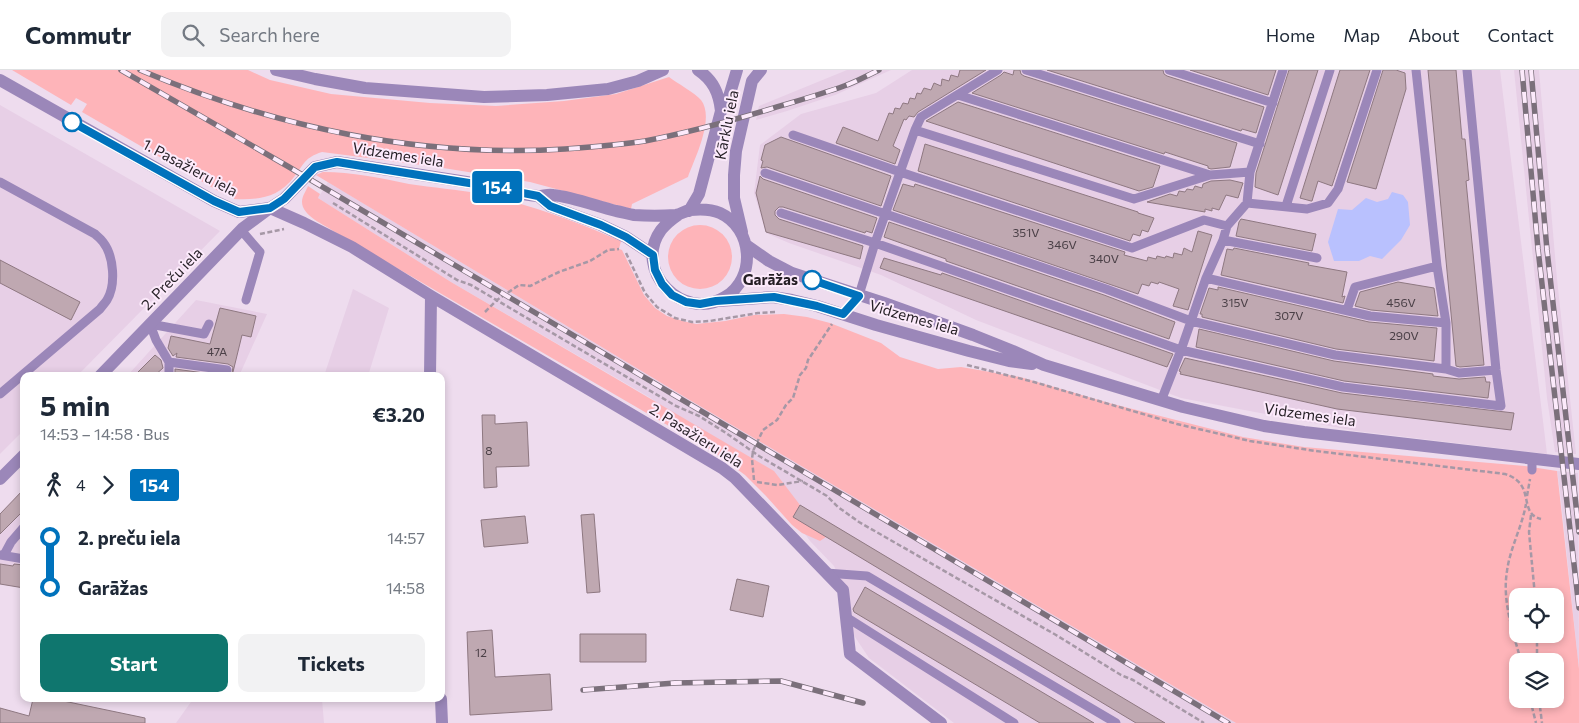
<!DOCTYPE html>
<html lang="en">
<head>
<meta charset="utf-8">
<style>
  body { margin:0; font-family:Commissioner,sans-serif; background:#f2f2f3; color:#1f2937; height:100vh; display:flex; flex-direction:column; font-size:19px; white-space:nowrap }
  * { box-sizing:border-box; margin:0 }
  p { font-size:16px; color:#747a83 }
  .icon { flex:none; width:28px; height:28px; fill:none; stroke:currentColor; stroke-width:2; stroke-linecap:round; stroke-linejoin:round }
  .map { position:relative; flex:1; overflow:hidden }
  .side { position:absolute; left:20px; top:302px; width:425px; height:330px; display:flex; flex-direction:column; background:#fff; border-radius:10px; box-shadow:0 2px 8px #0003 }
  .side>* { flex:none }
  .badge { padding:0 10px; border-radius:4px; font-size:18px; line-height:32px }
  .controls { position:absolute; left:1509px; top:518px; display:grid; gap:10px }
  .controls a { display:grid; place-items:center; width:55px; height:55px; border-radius:10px; background:#fff; box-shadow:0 2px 8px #0003; font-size:25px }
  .map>.badge { position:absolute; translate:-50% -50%; box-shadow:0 0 0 2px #fff }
  .legs { display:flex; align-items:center; gap:8px; height:55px; padding:0 20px; font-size:16px }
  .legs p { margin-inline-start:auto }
  .head { display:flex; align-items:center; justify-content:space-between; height:85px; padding:0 20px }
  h1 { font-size:28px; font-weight:700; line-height:38px }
  .primary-button { display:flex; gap:10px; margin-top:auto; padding:10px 20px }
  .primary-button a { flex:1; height:58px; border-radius:10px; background:#0f766e; color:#fff; font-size:20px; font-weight:700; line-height:58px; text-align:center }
  .primary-button a+a { background:#f2f2f3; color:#1f2937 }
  ul { padding:0 20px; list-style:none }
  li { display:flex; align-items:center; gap:18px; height:50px; font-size:19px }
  li i { display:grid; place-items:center; width:8px; height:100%; margin:0 6px; background:currentColor }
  li i::after { content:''; width:12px; height:12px; margin:-6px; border:4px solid; border-radius:50%; background:#fff }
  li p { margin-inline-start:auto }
  li:first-child i { background:linear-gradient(#0000 50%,currentColor 0) }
  li:last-child i { background:linear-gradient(currentColor 50%,#0000 0) }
  header { display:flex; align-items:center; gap:30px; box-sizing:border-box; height:70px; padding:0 25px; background:#fff; border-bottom:1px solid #e0e1e3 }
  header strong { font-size:24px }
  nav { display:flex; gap:28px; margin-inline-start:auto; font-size:18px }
  .search { width:350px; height:45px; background:#f2f2f3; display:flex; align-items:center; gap:12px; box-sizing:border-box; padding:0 18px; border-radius:10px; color:#747a83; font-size:19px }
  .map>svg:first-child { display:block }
</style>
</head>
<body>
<header>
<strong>Commutr</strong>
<div class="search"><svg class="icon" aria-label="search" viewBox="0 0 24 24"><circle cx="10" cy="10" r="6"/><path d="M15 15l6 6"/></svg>Search here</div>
<nav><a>Home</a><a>Map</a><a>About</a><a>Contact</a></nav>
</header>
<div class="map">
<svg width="1579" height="653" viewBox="0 0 1579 653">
  <rect width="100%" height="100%" fill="#eedcee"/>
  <path fill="#e7cfe6" d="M847 0H891L835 25 787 41 756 50 759 36Z
    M912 0H1500L1547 384 1356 361 1181 328 976 250 881 205 789 173 766 163 754 123 760 75 801 44 876 23Z
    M1514 0H1539L1557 209 1576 384 1555 382 1547 328Z
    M0 35 220 161 77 306H24V360L0 384Z
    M328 112 688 329 1236 653H954L869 588 853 564 849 527 834 496 810 471 793 447 800 435 649 327 451 212 318 128Z
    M353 219 389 238 368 306H324Z
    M196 230 267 244 239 306H127Z
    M1557 401 1578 403 1579 599 1560 421Z
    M24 421V508L0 504V447Z
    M193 629H322L324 653H176Z"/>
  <path fill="#feb4b9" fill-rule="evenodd" d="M12 0H248L270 10 331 24 430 33 496 36 564 31 616 24 669 7C677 13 695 23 701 30 715 48 695 88 688 107L632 134 631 139 530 112 437 97 322 82C304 88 305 93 294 107 278 128 259 130 234 129V126L220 122 82 42 87 34 76 28 71 35Z
    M323 102C352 102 380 108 409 114 433 118 457 119 481 124 529 134 575 151 621 171L619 179 622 180 644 225 655 238 667 246 683 251 696 254 725 251 754 245 784 244 807 247 830 253 881 273 900 287 938 299 961 297 1020 307 1109 333 1243 367 1304 377 1525 396 1557 401 1579 599V653H1236L688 329 316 105ZM1518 526H1555V564H1518ZM1518 591H1555V629H1518Z
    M308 116 320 124 318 128 451 212 774 401 800 435 793 447 826 467 820 471 802 463 792 455 766 426 745 405 712 381 335 162C325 155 302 146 302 132 302 126 306 121 308 116Z
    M668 187a32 32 0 1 1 64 0a32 32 0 1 1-64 0Z"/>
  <path fill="#b9c1fe" d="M1392 122 1403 125 1408 132 1410 155 1401 170 1382 189 1370 186 1359 191H1334L1328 172 1338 139 1352 140 1366 128 1377 132 1388 129Z"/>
  <path fill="#bfa8b1" stroke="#8e7881" d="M960 0H986L918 42 914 47 909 46 906 50 904 49 893 76 900 80 895 94 836 73 843 57 878 71 889 43 893 44 895 38 900 39 903 33 908 34 910 28 915 29 917 23 921 24 924 18 931 20 934 13 941 16 942 9 949 11 951 5 958 7Z
    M1014 0H1020L1021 4 1024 6 1237 73 1230 97 1211 99 1208 98V96L1165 82 1164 84 972 23 1001 5 1004 2 1013 5Z
    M1047 0H1163L1164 4 1167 6 1264 37 1256 63 1242 59 1241 61Z
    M1190 0H1276L1268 25Z
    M1289 0H1318L1278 125 1255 117 1256 103Z
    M1340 0H1370L1332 116 1318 111 1312 131H1311L1300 128Z
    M1383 0H1396L1405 3 1406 19 1376 119 1347 112Z
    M1428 0H1456L1462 69H1465L1469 110 1466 111 1484 295 1460 297 1456 296Z
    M958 32 1160 96 1153 117 1139 121 926 51Z
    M781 67 891 106 881 136 767 97 761 98 763 91 761 90 765 75Z
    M925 74 1138 142V143L1154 148 1148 162 1142 160 1140 166 1133 164 1130 171 918 101Z
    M760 106 763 109 877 148 872 163 866 161 865 163 783 137H779L775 141V145L779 149 863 176 860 189 766 162 756 123Z
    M1230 110 1243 113 1238 128 1226 125 1219 140 1212 138V141L1205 139V142L1147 132 1170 124 1177 126 1179 121 1185 122 1187 119 1193 120 1195 116 1202 118 1203 114 1211 111Z
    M903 114 914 117 915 114 1125 182 1124 185 1147 191 1148 187 1156 189 1157 186 1165 188 1166 186 1173 188 1174 183 1182 185 1184 178 1192 182 1198 161 1212 165 1188 240 1173 236 1179 219 1159 212 1158 214 1151 212 1149 216 1142 214 1138 224 893 140Z
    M1241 149 1316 164 1312 181 1236 166 1239 152Z
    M889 152 1104 225 1175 252 1169 269 946 191V189L884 167Z
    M1234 178 1309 193 1308 195 1347 202 1342 227 1345 226 1343 233 1221 205 1227 179 1233 180Z
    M884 188 941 205 942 203 1173 284 1167 297 880 198Z
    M0 190 80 232 71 250 0 213Z
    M1398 212 1434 218 1438 246 1371 240 1355 236 1360 222Z
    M1218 217 1369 252 1437 258 1434 291 1336 279 1202 247V244H1200L1209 218 1218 220Z
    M220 238 256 246 251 267 242 265 232 306H175V299L226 306 232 303 233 297 228 294 176 287 177 283 173 286 168 278 171 266 210 274Z
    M1199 259 1334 291 1433 304V306L1459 309 1485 307 1486 312H1490L1488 328 1344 311 1196 277Z
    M155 285 161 290 163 298 154 306H134Z
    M1185 288 1342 323 1514 343 1511 360 1337 339 1180 304 1181 302 1179 301Z
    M482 345H495V354L527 352 529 396 496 397 497 417 484 418Z
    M24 419V440L0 464V444Z
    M800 435 982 544 1165 653H1136L793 447Z
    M594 444 600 522 587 523 581 445Z
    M525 446 528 473 484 477 481 450Z
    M0 494 13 496 14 494 24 495V518L0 514Z
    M737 509 769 516 763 547 730 540Z
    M865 517 1094 653H1040L854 542 853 539Z
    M492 560 495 607 550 604 552 640 470 645 467 562Z
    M580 564H646V592H580Z
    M33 629H54L145 648V653H0V638L29 646Z"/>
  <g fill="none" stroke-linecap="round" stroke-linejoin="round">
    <path stroke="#a698a6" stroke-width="2.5" stroke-dasharray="5 2.5" stroke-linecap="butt" d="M333 133 457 210 471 215 676 336 699 346 726 363 759 386 827 426 838 437 859 452 1056 565 1121 605 1133 610 1204 653
      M260 164 284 159
      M626 183 645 223 657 237 675 248 692 252 710 251 758 243 777 242
      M485 242 497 230 519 215 530 216 559 202 590 191 608 180 619 179
      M967 295 1034 312 1177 354 1250 371 1316 381 1505 404C1537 414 1517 443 1541 449
      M754 410 752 389 753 381 763 360 777 350 786 335 793 328 800 305 806 298 808 290 832 254
      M757 412 777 415 803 411
      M1527 426 1530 409
      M1531 445 1529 462 1535 526
      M1537 564V591
      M1521 591C1513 562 1502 531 1507 501 1510 478 1522 457 1526 434
      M1530 629 1536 653
      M1539 629 1542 653"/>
    <path stroke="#9b87b9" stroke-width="9" d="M1026 0 1260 74
      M1169 0 1273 33
      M1416 0 1437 196 1446 253V299
      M958 25 1210 105
      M915 60 921 47 998 0
      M793 65 900 102 1132 178 1204 150 1227 156
      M765 103 1106 219 1191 251 1335 285 1446 299 1459 303 1496 300
      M0 112 95 164C97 166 101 169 103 172 114 186 116 215 107 230 105 233 102 236 100 239L0 324
      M1247 133 1307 139 1328 133 1338 119 1377 0
      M1286 136 1330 0
      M781 143 875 173 1181 280 1343 317 1501 336 1496 300 1467 0
      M241 160 260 182 246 230
      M1223 170 1317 188
      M1206 208 1370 246 1446 253
      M1347 240 1355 217 1437 196
      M843 244 859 225 875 173 915 60 1134 129 1210 105 1250 102
      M150 254 204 264 209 254
      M150 254 156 270 169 292V306
      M169 292 227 300
      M1161 331 1181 280 1206 208 1223 170 1227 156 1247 133 1250 102 1283 0
      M1532 400V389
      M0 485 24 489
      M4 485 11 472 24 457
      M826 503 867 506 1116 653
      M846 547 1014 653"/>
    <path stroke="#9b87b9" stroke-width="12" d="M100 306 243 158 270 138 304 153 352 177 431 226 722 398 735 408 843 520 850 584 941 653
      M430 306 431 226
      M0 409 24 385
      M441 629 442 653"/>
    <path stroke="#9b87b9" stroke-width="12" d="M276 0 315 9 365 18 484 27 547 25 608 19 638 11 663 0
      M0 10 214 131 239 142 270 138 284 129 315 97 337 92C387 100 437 107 486 115 503 118 521 125 538 126 543 126 548 124 553 125 573 127 596 136 616 141 622 142 628 144 634 145 647 146 662 146 676 145 681 144 685 141 690 140 699 139 711 139 720 143 753 158 757 208 725 227 683 253 632 200 661 160 666 154 672 149 678 145
      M721 41 728 30 737 0
      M538 126 550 136 601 155 626 167 653 185
      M689 141 699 124 721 41C719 23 713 10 698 0
      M742 162 734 128V105L736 81 752 11 761 0
      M746 175 769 191 792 203 884 233 973 265 1013 281 1044 295 1183 337 1264 356 1304 362 1579 394
      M719 231 773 227 792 230 817 236 876 255 969 281 1009 291 1032 294"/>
    <g stroke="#7b707b" stroke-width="5.5">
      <path id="rail" d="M121 0 289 97 1228 653
        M140 0C274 57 419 88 565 79 592 77 619 75 645 71 686 63 727 52 767 40 793 32 819 25 844 16 856 12 868 5 879 0
        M1522 0 1538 179 1579 538
        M1531 0 1547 180 1579 462
        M583 620 675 613 781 611 863 633"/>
    </g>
    <use href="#rail" stroke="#fceafb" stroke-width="4" stroke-dasharray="11" stroke-linecap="butt"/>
  </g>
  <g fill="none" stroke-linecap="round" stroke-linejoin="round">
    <g stroke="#fff" stroke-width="11">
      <path id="line-1" d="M72 52 214 131 239 142 270 138 284 129 315 97 337 92 488 116 538 126 550 136 601 155 626 167 653 185 655 200 662 214 672 225 686 232 700 234 716 231 774 227 817 236 843 244 859 226 812 210"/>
    </g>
    <use href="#line-1" stroke="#0072bc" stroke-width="8"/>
  </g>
  <g fill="#fff" stroke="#0072bc" stroke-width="2.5">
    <circle cx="72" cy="52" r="9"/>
    <circle cx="812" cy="210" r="9"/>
  </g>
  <g text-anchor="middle" stroke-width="4" stroke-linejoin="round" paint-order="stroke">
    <g font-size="12" fill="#4b4047">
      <text x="1026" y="167">351V</text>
      <text x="1062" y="179">346V</text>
      <text x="1104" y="193">340V</text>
      <text x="1235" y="237">315V</text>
      <text x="1401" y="237">456V</text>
      <text x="1289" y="250">307V</text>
      <text x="1404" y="270">290V</text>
      <text x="217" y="286">47A</text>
      <text x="489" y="385">8</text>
      <text x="481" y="587">12</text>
    </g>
    <g font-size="15" fill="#241e24" stroke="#fceafb">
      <text transform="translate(727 55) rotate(-79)" y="5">Kārklu iela</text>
      <text transform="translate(398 85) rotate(9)" y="5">Vidzemes iela</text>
      <text transform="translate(190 98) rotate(28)" y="5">1. Pasažieru iela</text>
      <text transform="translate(172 209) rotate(-46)" y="5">2. Preču iela</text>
      <text transform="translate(914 248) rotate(16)" y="5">Vidzemes iela</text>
      <text transform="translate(1310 345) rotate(8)" y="5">Vidzemes iela</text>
      <text transform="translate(696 366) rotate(32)" y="5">2. Pasažieru iela</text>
    </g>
    <g font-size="15" font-weight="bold" fill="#241e24" stroke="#fceafb" text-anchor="end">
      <text x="798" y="215">Garāžas</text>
    </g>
  </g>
</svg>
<div class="controls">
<a><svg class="icon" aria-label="locate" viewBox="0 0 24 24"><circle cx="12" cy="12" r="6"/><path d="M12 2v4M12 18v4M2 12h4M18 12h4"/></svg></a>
<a><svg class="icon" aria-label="layers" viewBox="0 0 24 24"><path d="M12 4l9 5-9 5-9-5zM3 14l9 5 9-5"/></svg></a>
</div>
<b class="badge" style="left:497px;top:117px;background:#0072bc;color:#fff">154</b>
<section class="side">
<div class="head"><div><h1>5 min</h1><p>14:53 – 14:58 · Bus</p></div><b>€3.20</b></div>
<div class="legs"><svg class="icon" aria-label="walk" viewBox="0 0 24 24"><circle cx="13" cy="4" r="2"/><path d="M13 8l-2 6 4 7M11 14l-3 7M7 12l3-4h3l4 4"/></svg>4<svg class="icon" aria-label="forward" viewBox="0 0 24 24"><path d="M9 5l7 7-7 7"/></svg><b class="badge" style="background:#0072bc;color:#fff">154</b></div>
<ul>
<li><i style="color:#0072bc"></i><b>2. preču iela</b><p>14:57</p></li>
<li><i style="color:#0072bc"></i><b>Garāžas</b><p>14:58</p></li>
</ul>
<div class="primary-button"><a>Start</a><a>Tickets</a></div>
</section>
</div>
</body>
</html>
